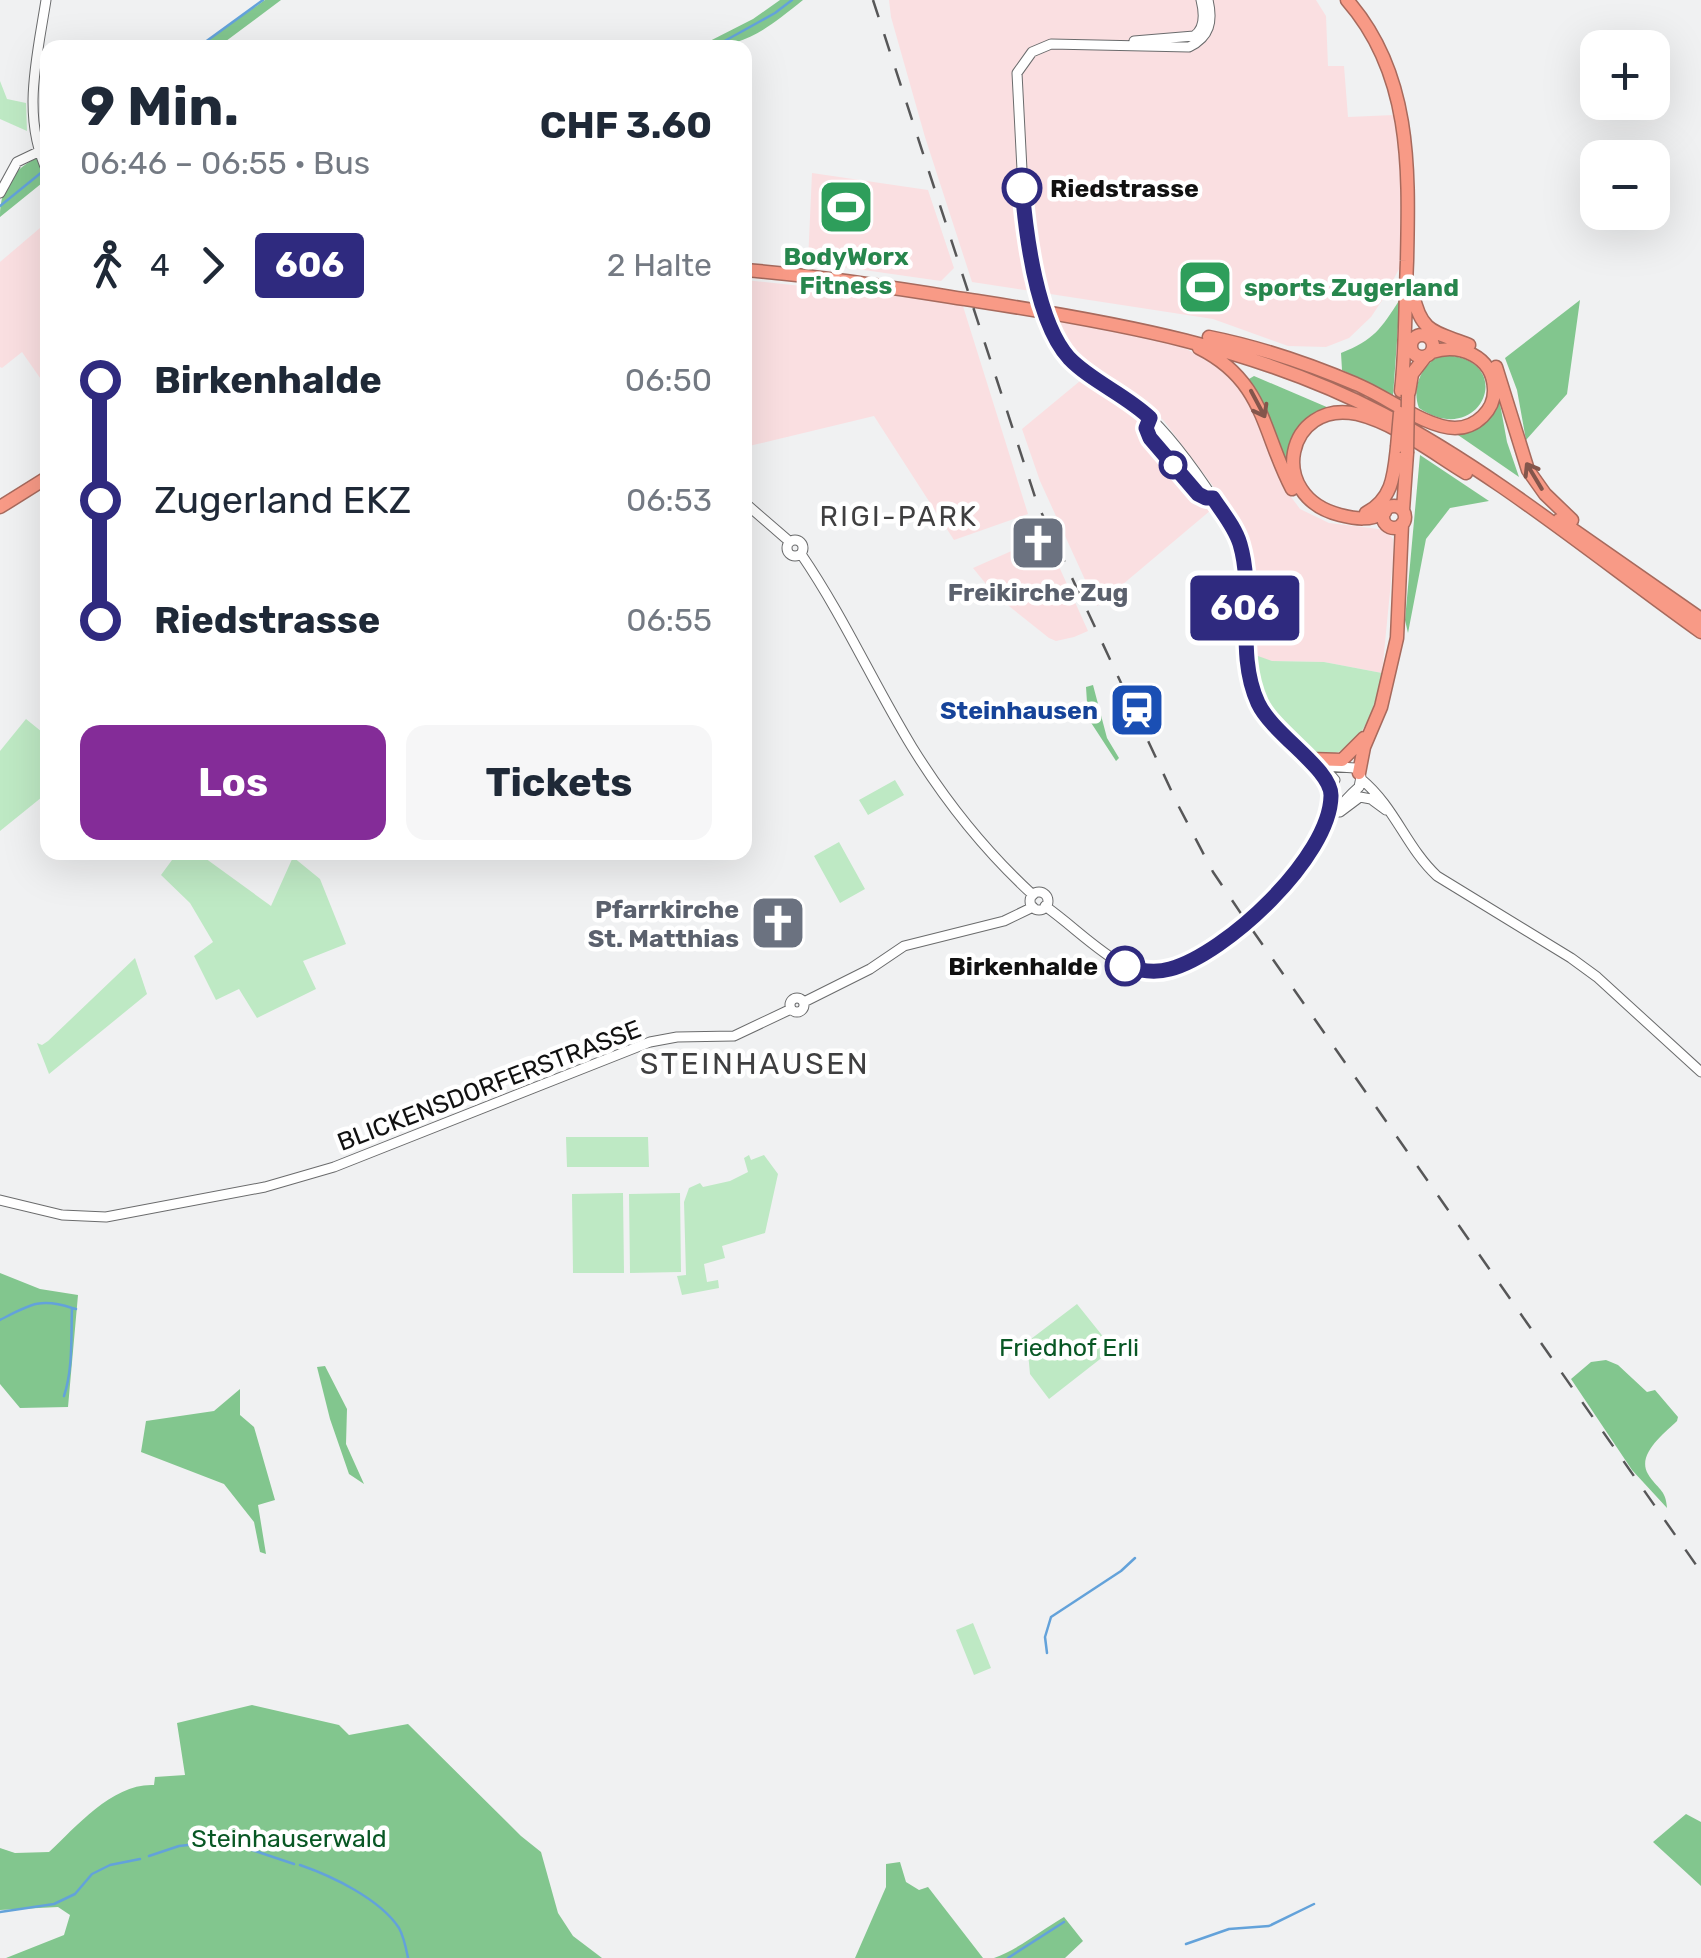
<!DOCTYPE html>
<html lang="de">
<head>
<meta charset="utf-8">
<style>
  body { margin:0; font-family:Rubik,sans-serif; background:#f6f6f7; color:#1f2937; height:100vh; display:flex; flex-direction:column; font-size:38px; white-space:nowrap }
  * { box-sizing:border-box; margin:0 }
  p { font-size:32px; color:#747a83 }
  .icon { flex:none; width:55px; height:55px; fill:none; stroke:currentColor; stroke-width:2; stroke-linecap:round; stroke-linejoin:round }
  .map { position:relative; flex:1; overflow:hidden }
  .drawer { position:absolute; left:40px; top:40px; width:712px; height:820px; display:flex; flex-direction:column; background:#fff; border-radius:20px; box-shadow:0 10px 40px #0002 }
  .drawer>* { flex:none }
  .badge { padding:0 20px; border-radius:8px; font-size:35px; line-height:65px }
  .fabs { position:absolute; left:1580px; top:30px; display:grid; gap:20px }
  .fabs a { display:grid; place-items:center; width:90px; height:90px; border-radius:20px; background:#fff; box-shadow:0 10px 40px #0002; font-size:50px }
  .map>.badge { position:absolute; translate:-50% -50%; box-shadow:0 0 0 5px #fff }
  .legs { display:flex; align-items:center; gap:15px; height:110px; padding:0 40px; font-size:32px }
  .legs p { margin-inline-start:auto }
  .overview { display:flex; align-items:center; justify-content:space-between; height:170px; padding:0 40px }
  h1 { font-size:55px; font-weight:700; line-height:75px }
  .button { display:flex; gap:20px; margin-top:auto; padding:20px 40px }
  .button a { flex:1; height:115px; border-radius:20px; background:#842c98; color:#fff; font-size:40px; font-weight:700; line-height:115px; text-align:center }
  .button a+a { background:#f6f6f7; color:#1f2937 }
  ul { padding:0 40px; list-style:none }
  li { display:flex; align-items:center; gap:35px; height:120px; font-size:38px }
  li i { display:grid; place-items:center; width:15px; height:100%; margin:0 12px; background:currentColor }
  li i::after { content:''; width:25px; height:25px; margin:-12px; border:8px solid; border-radius:50%; background:#fff }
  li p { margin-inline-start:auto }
  li:first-child i { background:linear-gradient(#0000 50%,currentColor 0) }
  li:last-child i { background:linear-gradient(currentColor 50%,#0000 0) }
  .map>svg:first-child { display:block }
</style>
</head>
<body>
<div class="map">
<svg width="1701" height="1958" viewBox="0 0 1701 1958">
  <rect width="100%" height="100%" fill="#f0f1f2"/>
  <path fill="#fadfe1" d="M889 0H1316L1326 16 1328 66H1344L1348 117 1394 115 1401 162 1400 267 1383 299 1371 317 1349 338 1326 347 1288 346 1213 319 972 282 925 137 891 17Z
    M812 173 928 190 954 268 941 281 808 262Z
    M47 222V388L22 352 2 368 0 367V262Z
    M745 280 962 303 1028 514 954 540 874 416 745 447Z
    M1055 317 1181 346 1226 371 1258 413 1286 490 1300 509 1329 523 1387 530 1393 539V561L1382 673 1324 662 1272 661 1253 656 1245 605 1243 534 1225 502 1164 421 1146 404 1070 350 1060 334Z
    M1086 376 1142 420 1168 447 1211 510 1097 606 1040 481 1022 429Z
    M1043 531 1088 631 1074 637 1056 641 1049 638 995 595 973 568 1016 549Z"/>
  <path fill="#bee9c4" d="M0 81 7 99 26 103 27 131 0 119Z
    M1258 656 1272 661 1324 662 1382 673C1358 805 1273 759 1253 657Z
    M26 719 47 736V793L0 831V751Z
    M895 780 904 795 868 815 859 800Z
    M839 842 865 889 840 903 814 856Z
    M164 853H198L271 906 293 857 320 879 346 944 303 961 316 989 257 1018 239 989 216 1000 194 956 213 942 190 903 161 875 172 860Z
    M135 958 147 994 49 1074 37 1043 42 1045 48 1041Z
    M566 1137H648L649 1167H567Z
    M749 1155 751 1160 764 1155 778 1174 765 1233 722 1246 725 1258 704 1264 707 1282 718 1280 719 1288 682 1295 677 1276 686 1275 684 1202 689 1188 700 1183 703 1187 730 1181 748 1172 744 1158Z
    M623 1193 624 1273H573L572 1194Z
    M680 1193 681 1272 630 1273 629 1194Z
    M1077 1304 1113 1349 1049 1399 1030 1374 1027 1342Z
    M973 1623 991 1668 974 1675 956 1630Z"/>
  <path fill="#82c68e" d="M265 0H281L218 47H198Z
    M780 0H803C767 29 744 48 698 47L753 19Z
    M47 154V179L0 217C0 184 17 164 47 154Z
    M1400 299 1393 396 1342 370 1341 353C1374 340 1381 329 1400 299Z
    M1580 300 1567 394 1526 440 1517 390 1505 358Z
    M1441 355C1520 356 1482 451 1419 408 1411 388 1422 364 1441 355Z
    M1254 376 1329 408C1300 422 1293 428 1286 461L1271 420 1249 379Z
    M1498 393 1507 442 1519 477 1458 435 1478 427Z
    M1420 455 1489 501 1450 508 1426 539 1408 633 1405 620Z
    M1093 685 1107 738 1119 758 1116 761 1088 718 1086 687Z
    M0 1273 40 1289 78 1295 68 1407 20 1408 0 1384Z
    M1606 1360 1618 1365 1647 1392 1655 1390 1678 1417 1677 1421C1665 1433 1636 1454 1648 1474 1657 1489 1666 1489 1667 1508L1632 1470 1571 1379 1591 1362Z
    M325 1366 347 1409 346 1444 364 1484 349 1474 330 1419 317 1367Z
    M240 1389V1415L254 1427 275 1500 258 1505 266 1554 260 1552 254 1522 224 1484 141 1452 146 1421 214 1411Z
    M252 1705 339 1725 349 1735 408 1724 521 1836 541 1852 558 1913 573 1936 602 1958H6L64 1935 70 1915 58 1907 0 1910V1848L15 1853 49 1852C77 1826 113 1783 154 1785L155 1777 185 1775 177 1723Z
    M1686 1814 1701 1822V1886L1653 1842Z
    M900 1862 906 1882 919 1890 928 1887 983 1958H855L886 1887V1864Z
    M1064 1917 1083 1941 1065 1958H994C1017 1950 1042 1930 1064 1917Z"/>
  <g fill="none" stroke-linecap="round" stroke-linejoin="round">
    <path stroke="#63a2da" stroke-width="2.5" d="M197 48 263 0
      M712 48 775 13 792 0
      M0 206 42 172
      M0 1320C29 1305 40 1297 72 1308
      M64 1396C73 1369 71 1337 72 1308L76 1309
      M1047 1653 1045 1637 1051 1617 1121 1571 1135 1558
      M204 1844 228 1842 294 1864
      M149 1856 179 1846 197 1844
      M300 1865C332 1876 380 1899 399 1928 404 1937 406 1948 408 1958
      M0 1912 54 1904 75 1894 92 1874 110 1865 140 1859
      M1186 1944 1229 1929 1269 1926 1314 1904
      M1008 1958 1064 1922"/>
    <g stroke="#6a6b6c" stroke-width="11">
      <path id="secondary" d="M46 0C37 58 21 117 48 173
        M1134 41 1194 36C1206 28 1204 12 1201 0
        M0 193 17 162 38 152
        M1042 297 1029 252 1025 228 1017 73 1032 52 1051 44 1189 47C1210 37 1213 21 1208 0
        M1048 317C1067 373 1103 376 1143 411 1171 436 1195 470 1215 501 1225 515 1237 531 1241 548 1252 597 1236 652 1256 699 1265 719 1282 740 1299 753 1312 763 1325 767 1335 780
        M745 503 790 542
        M787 548a8 8 0 1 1 16 0a8 8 0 1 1-16 0Z
        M801 554C844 617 873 683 912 747 946 802 985 851 1033 895
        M1321 772 1331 793 1322 825
        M1361 779C1395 807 1406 847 1437 876L1571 958 1597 977 1701 1072
        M1340 812 1360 797 1371 799 1386 810
        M1030 901a9 9 0 1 1 18 0a9 9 0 1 1-18 0Z
        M1045 906C1072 925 1097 951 1125 966 1177 992 1251 925 1281 889 1308 856 1328 814 1359 787L1361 777 1355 768 1324 766
        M790 1005a7 7 0 1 1 14 0a7 7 0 1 1-14 0Z
        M804 1002 870 969 904 946 1004 921 1033 907
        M0 1200 62 1215 106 1217 265 1187 334 1167 650 1042 677 1037 734 1036 791 1009"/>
    </g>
    <g stroke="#a76a5d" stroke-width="15">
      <path id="highway" d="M1347 0C1412 74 1409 169 1407 261 1405 304 1406 347 1401 391
        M745 270C823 276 900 289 977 301 1119 323 1255 347 1383 414 1496 473 1597 558 1701 632
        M1413 294C1421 334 1436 332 1469 345
        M1411 346a11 11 0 1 1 22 0a11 11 0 1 1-22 0Z
        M1209 337C1259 347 1309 364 1356 384 1384 395 1426 428 1455 428 1476 428 1495 410 1494 389 1493 356 1459 343 1432 352
        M1199 348C1265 381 1262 432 1292 489
        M1496 367 1528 470 1545 494 1572 520
        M1409 392 1412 374 1425 357
        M1383 517a11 11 0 1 1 22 0a11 11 0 1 1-22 0Z
        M0 507 48 477
        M1403 510 1407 453
        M1385 512C1370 521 1356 519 1340 515 1265 496 1287 399 1357 414 1395 423 1433 453 1466 473
        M1366 513C1393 499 1394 474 1397 447
        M1559 520 1701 619
        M1309 759 1342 760 1364 738
        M1359 773 1364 747 1381 707 1397 638 1402 524"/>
    </g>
    <use href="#secondary" stroke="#fff" stroke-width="9"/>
    <use href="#highway" stroke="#f89a86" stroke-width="12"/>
    <path stroke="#575758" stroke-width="2.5" stroke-dasharray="18 18" stroke-linecap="butt" d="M873 0 1037 503 1178 805 1213 872 1244 918 1701 1572"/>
    <g stroke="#6a6b6c" stroke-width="11" stroke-linecap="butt">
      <path id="secondary-bridge" d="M1042 297 1048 317"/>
    </g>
    <g stroke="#a76a5d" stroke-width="15" stroke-linecap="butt">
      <path id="highway-bridge" d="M1397 447 1400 413
        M1407 453 1408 395"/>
    </g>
    <use href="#secondary-bridge" stroke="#fff" stroke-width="9"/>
    <use href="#highway-bridge" stroke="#f89a86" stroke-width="12"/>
  </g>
  <defs><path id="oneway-shaft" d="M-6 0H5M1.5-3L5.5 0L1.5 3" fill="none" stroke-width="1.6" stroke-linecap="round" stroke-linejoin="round" transform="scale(2.5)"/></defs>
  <g stroke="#84564c">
    <use href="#oneway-shaft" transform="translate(1258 404) rotate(62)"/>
    <use href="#oneway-shaft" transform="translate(1534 476) rotate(-121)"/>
  </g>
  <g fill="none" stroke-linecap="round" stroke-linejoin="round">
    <g stroke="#fff" stroke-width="22">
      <path id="line-1" d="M1022 188C1026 235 1037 323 1069 358 1091 381 1126 395 1150 418L1146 428 1150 438 1198 494 1206 498H1213C1222 512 1235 527 1240 544 1255 595 1235 653 1258 703 1273 735 1332 769 1331 796 1330 857 1226 954 1170 969 1156 973 1140 971 1125 966"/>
    </g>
    <use href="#line-1" stroke="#2f2a7f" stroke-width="15"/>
  </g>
  <defs>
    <g id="stadium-square" transform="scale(2.875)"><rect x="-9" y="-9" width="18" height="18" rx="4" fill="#2e9e5b" stroke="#fff"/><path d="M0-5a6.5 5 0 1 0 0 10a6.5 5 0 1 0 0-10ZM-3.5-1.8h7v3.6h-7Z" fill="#fff"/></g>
    <g id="church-square" transform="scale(2.875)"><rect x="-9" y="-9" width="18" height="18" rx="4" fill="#6b7280" stroke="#fff"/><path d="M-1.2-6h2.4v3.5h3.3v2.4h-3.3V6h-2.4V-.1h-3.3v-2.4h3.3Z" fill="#fff"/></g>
    <g id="station-square" transform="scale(2.875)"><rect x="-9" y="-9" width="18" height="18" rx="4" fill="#1a4fb4" stroke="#fff"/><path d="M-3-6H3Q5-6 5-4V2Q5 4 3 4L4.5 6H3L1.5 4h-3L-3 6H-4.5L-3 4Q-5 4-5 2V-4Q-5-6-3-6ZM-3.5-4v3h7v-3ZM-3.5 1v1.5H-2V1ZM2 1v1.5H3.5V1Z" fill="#fff"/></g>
  </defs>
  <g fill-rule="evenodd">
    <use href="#stadium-square" x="846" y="207"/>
    <use href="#stadium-square" x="1205" y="287"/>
    <use href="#church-square" x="1038" y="543"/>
    <use href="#station-square" x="1137" y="710"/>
    <use href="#church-square" x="778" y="923"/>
  </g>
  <g fill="#fff" stroke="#2f2a7f" stroke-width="5">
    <circle cx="1022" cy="188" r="18"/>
    <circle cx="1173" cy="465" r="12"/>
    <circle cx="1125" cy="966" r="18"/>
  </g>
  <g text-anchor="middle" stroke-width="9" stroke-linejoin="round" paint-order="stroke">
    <g font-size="25" font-weight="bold" fill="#111" stroke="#fff" text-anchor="start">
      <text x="1050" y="197">Riedstrasse</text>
      <text x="1098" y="975" text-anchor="end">Birkenhalde</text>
    </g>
    <g font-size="25" font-weight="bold" fill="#27864d" stroke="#fff">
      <text x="846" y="265">BodyWorx<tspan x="846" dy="29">Fitness</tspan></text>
      <text x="1244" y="296" text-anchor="start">sports Zugerland</text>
    </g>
    <g font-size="25" font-weight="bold" fill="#5b616d" stroke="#fff">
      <text x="1038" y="601">Freikirche Zug</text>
      <text x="739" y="918" text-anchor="end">Pfarrkirche<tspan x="739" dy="29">St. Matthias</tspan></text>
    </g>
    <g font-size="25" font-weight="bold" fill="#164399" stroke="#fff" text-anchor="end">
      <text x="1098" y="719">Steinhausen</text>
    </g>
    <g font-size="25" fill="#111" stroke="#fff">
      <text transform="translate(489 1085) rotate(-21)" y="9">BLICKENSDORFERSTRASSE</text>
    </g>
    <g font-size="25" fill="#085724" stroke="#fff">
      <text x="1069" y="1356">Friedhof Erli</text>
      <text x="289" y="1847">Steinhauserwald</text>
    </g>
    <g font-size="28" letter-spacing="2.5" fill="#3f3f40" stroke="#fff">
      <text x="899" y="526">RIGI-PARK</text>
    </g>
    <g font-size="30" letter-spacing="2.5" fill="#3f3f40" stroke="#fff">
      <text x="755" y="1074">STEINHAUSEN</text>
    </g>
  </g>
</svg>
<div class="fabs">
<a>+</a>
<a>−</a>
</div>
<b class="badge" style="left:1245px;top:608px;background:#2f2a7f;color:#fff">606</b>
<section class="drawer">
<div class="overview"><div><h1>9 Min.</h1><p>06:46 – 06:55 · Bus</p></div><b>CHF 3.60</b></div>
<div class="legs"><svg class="icon" aria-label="walk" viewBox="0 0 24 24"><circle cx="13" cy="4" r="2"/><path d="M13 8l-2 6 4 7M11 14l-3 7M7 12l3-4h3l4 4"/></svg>4<svg class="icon" aria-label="forward" viewBox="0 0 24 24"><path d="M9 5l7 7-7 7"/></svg><b class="badge" style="background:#2f2a7f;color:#fff">606</b><p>2 Halte</p></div>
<ul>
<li><i style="color:#2f2a7f"></i><b>Birkenhalde</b><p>06:50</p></li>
<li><i style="color:#2f2a7f"></i><span>Zugerland EKZ</span><p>06:53</p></li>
<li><i style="color:#2f2a7f"></i><b>Riedstrasse</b><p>06:55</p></li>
</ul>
<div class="button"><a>Los</a><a>Tickets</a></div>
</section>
</div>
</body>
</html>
